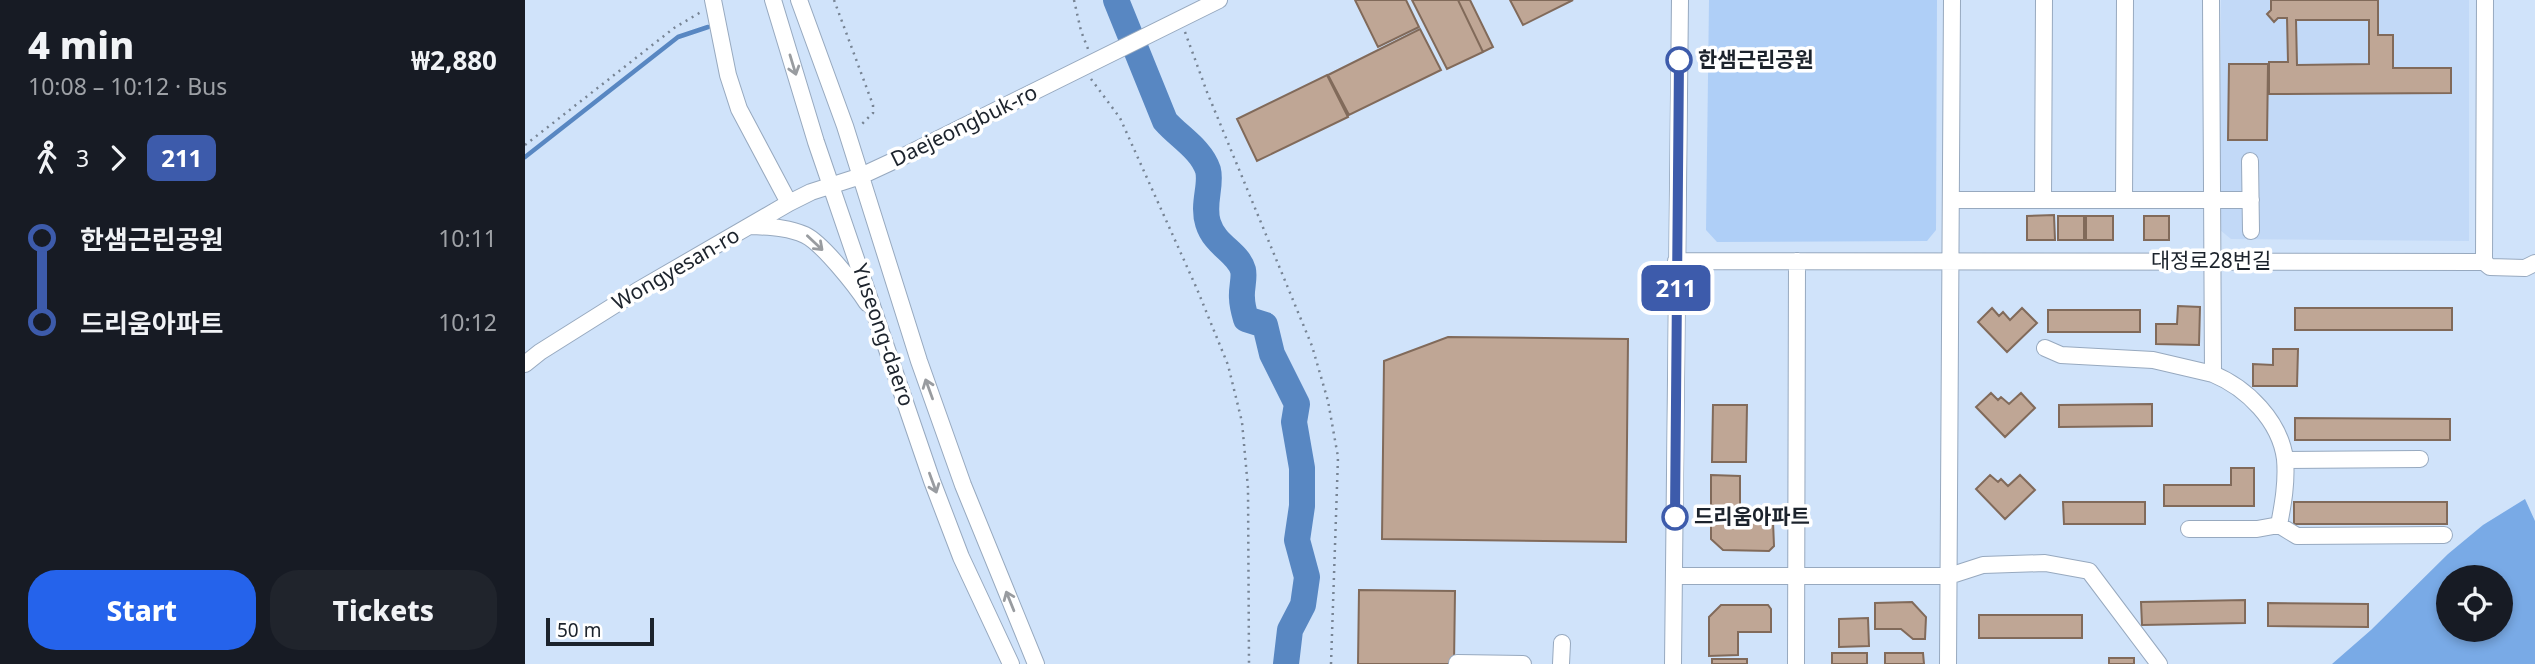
<!DOCTYPE html>
<html lang="en">
<head>
<meta charset="utf-8">
<style>
  body { margin:0; font-family:"Noto Sans","Noto Sans KR",sans-serif; background:#20242c; color:#f1f3f6; height:100vh; display:flex; flex-direction:column; font-size:26px; white-space:nowrap }
  * { box-sizing:border-box; margin:0 }
  p { font-size:23px; color:#9ea1a6 }
  .icon { flex:none; width:38px; height:38px; fill:none; stroke:currentColor; stroke-width:2; stroke-linecap:round; stroke-linejoin:round }
  .map { position:relative; flex:1; overflow:hidden }
  .sheet { display:flex; flex-direction:column; background:#171b24; width:525px }
  .sheet>* { flex:none }
  .badge { padding:0 14px; border-radius:10px; font-size:24px; line-height:46px }
  .tools { position:absolute; left:1911px; top:565px; display:grid; gap:14px }
  .tools a { display:grid; place-items:center; width:77px; height:77px; border-radius:50%; background:#171b24; box-shadow:0 4px 10px #0003; font-size:35px }
  .scale { position:absolute; left:21px; bottom:18px; width:108px; box-sizing:border-box; padding-left:7px; border:4px solid #1c232c; border-top:0; font-size:19px; line-height:24px; white-space:nowrap; color:#1c232c; -webkit-text-stroke:5px #fff; paint-order:stroke }
  .map>.badge { position:absolute; translate:-50% -50%; box-shadow:0 0 0 4px #fff }
  .legs { display:flex; align-items:center; gap:10px; height:77px; padding:0 28px; font-size:23px }
  .legs p { margin-inline-start:auto }
  .overview { display:flex; align-items:center; justify-content:space-between; height:119px; padding:0 28px }
  h1 { font-size:38px; font-weight:800; line-height:52px }
  .cta { display:flex; gap:14px; margin-top:auto; padding:14px 28px }
  .cta a { flex:1; height:80px; border-radius:28px; background:#2563eb; color:#fff; font-size:28px; font-weight:800; line-height:80px; text-align:center }
  .cta a+a { background:#20242c; color:#f1f3f6 }
  ul { padding:0 28px; list-style:none }
  li { display:flex; align-items:center; gap:24px; height:84px; font-size:26px }
  li i { display:grid; place-items:center; width:10px; height:100%; margin:0 9px; background:currentColor }
  li i::after { content:''; width:18px; height:18px; margin:-9px; border:5px solid; border-radius:50%; background:#171b24 }
  li p { margin-inline-start:auto }
  li:first-child i { background:linear-gradient(#0000 50%,currentColor 0) }
  li:last-child i { background:linear-gradient(currentColor 50%,#0000 0) }
  main { display:flex; flex:1; min-height:0 }
  .map>svg:first-child { display:block }
</style>
</head>
<body>
<main>
<section class="sheet">
<div class="overview"><div><h1>4 min</h1><p>10:08 – 10:12 · Bus</p></div><b>₩2,880</b></div>
<div class="legs"><svg class="icon" aria-label="walk" viewBox="0 0 24 24"><circle cx="13" cy="4" r="2"/><path d="M13 8l-2 6 4 7M11 14l-3 7M7 12l3-4h3l4 4"/></svg>3<svg class="icon" aria-label="forward" viewBox="0 0 24 24"><path d="M9 5l7 7-7 7"/></svg><b class="badge" style="background:#3d5bab;color:#fff">211</b></div>
<ul>
<li><i style="color:#3d5bab"></i><b>한샘근린공원</b><p>10:11</p></li>
<li><i style="color:#3d5bab"></i><b>드리움아파트</b><p>10:12</p></li>
</ul>
<div class="cta"><a>Start</a><a>Tickets</a></div>
</section>
<div class="map">
<svg width="2010" height="664" viewBox="0 0 2010 664">
  <rect width="100%" height="100%" fill="#d0e3fa"/>
  <path fill="#c2d9f7" d="M1696 0H1944V241L1706 239 1695 230Z"/>
  <path fill="#afcff7" d="M1184 0H1412L1411 230 1402 241 1192 242 1181 230Z"/>
  <path fill="#79aae6" fill-rule="evenodd" d="M2000 499 2010 521V664H1807L1846 630 1923 554 1958 525ZM1923 578H1976V630H1923Z"/>
  <g fill="none" stroke-linecap="round" stroke-linejoin="round">
    <path stroke="#5887c2" stroke-width="4.5" d="M0 157 153 37 183 27"/>
    <path stroke="#5887c2" stroke-width="26" d="M591 0 640 121C654 137 676 149 683 170 687 185 677 204 683 223 690 246 713 252 718 270 720 278 716 289 717 298 717 305 719 312 721 319L740 325 747 354 772 404 769 422 777 468V506L772 540 782 577 778 605 765 630 761 664"/>
  </g>
  <path fill="#bfa695" stroke="#816a5a" stroke-width="2" fill-rule="evenodd" d="M830 0H881L894 27 853 47Z
    M887 0H933L958 52 922 69Z
    M933 0H945L968 47 958 52Z
    M985 0H1048L998 25Z
    M1746 0H1853V35H1868V68H1926V93L1744 94V62H1763L1762 18H1753L1749 22 1742 14 1746 10ZM1771 20H1844V64L1772 65Z
    M895 29 916 70 824 115 803 75Z
    M1704 64H1743L1742 140H1703Z
    M802 75 823 117 732 161 712 119Z
    M1529 215 1530 240H1502V216Z
    M1533 216H1559V240H1533Z
    M1561 216H1588V240H1561Z
    M1619 216H1644V240H1619Z
    M1653 306 1675 307 1674 345 1631 344V324H1652Z
    M1467 308 1474 316 1478 312 1485 320 1497 308 1512 323 1482 352 1453 322Z
    M1770 308H1927V330H1770Z
    M1523 310H1615V332H1523Z
    M923 337 1103 339 1101 542 857 539 859 361Z
    M1748 349H1773L1772 386H1728V364L1748 365Z
    M1466 393 1473 400 1476 397 1484 404 1496 393 1510 408 1480 437 1451 407Z
    M1627 404V426L1534 427V405Z
    M1188 405H1222L1221 462H1187Z
    M1770 418 1925 419V440H1770Z
    M1706 468H1729V506H1639V485H1706Z
    M1186 475 1215 476V521H1248L1249 546 1244 551 1198 550 1186 539Z
    M1465 475 1473 482 1476 479 1483 486 1495 475 1510 490 1480 519 1451 489Z
    M1538 502H1620V524H1539Z
    M1769 502H1922V524H1769Z
    M834 590 930 591 929 664H833Z
    M1720 600V623L1617 625 1616 602Z
    M1387 602 1401 617 1400 639H1388L1376 629H1350V603Z
    M1743 603 1843 604V627L1743 626Z
    M1196 605H1243L1246 609V632H1213V655L1184 656V617Z
    M1454 615H1557V638H1454Z
    M1343 618 1344 646 1314 647V619Z
    M1307 653H1342V664H1307Z
    M1360 653H1398L1399 664H1360Z
    M1584 658H1609V664H1584Z
    M1187 659H1222V664H1187Z"/>
  <g fill="none" stroke-linecap="round" stroke-linejoin="round">
    <g stroke="#97a9bf" stroke-width="18">
      <path id="minor" d="M188 0 203 75 214 109 264 203
        M248 0 291 142 407 481 436 557 486 664
        M274 0 320 126 394 361 438 485 511 664
        M1686 0 1688 374C1722 388 1755 421 1760 459 1762 482 1758 504 1754 525
        M1725 161 1726 231
        M1426 200H1726
        M1518 200 1519 0
        M1599 200 1600 0
        M226 226C244 227 263 227 280 235 297 243 331 286 342 303
        M1151 261 1959 262 1960 0
        M1959 262 1965 267 2000 268 2010 263
        M1520 348 1536 355 1628 360 1688 374
        M0 364 15 352 112 291 264 203 286 192 336 176 379 156 694 0
        M1760 460 1895 459
        M1664 529H1732L1754 525 1772 536 1919 535
        M1149 576H1424L1458 565 1520 563 1564 571 1634 664
        M932 663 998 664
        M1036 664 1037 643
        M1148 664 1155 0
        M1271 664 1272 261
        M1423 664 1427 0"/>
    </g>
    <path stroke="#778494" stroke-width="2.5" stroke-dasharray="2 5" stroke-linecap="butt" d="M309 0 348 105V113L335 126
      M549 0 556 31 563 49
      M660 32 682 92 787 346 803 401 813 457 806 664
      M566 79 595 118 672 289 703 365 717 422 723 488 724 664
      M0 145 149 28 176 12"/>
    <use href="#minor" stroke="#fff" stroke-width="16"/>
  </g>
  <defs><path id="oneway-shaft" d="M-6 0H5M1.5-3L5.5 0L1.5 3" fill="none" stroke-width="1.6" stroke-linecap="round" stroke-linejoin="round" transform="scale(1.75)"/></defs>
  <g stroke="#999ca0">
    <use href="#oneway-shaft" transform="translate(268 65) rotate(73)"/>
    <use href="#oneway-shaft" transform="translate(290 243) rotate(43)"/>
    <use href="#oneway-shaft" transform="translate(404 389) rotate(-110)"/>
    <use href="#oneway-shaft" transform="translate(408 483) rotate(70)"/>
    <use href="#oneway-shaft" transform="translate(485 601) rotate(-112)"/>
  </g>
  <g fill="none" stroke-linecap="round" stroke-linejoin="round">
    <g stroke="#fff" stroke-width="16">
      <path id="line-1" d="M1150 517 1154 60"/>
    </g>
    <use href="#line-1" stroke="#3d5bab" stroke-width="10"/>
  </g>
  <g fill="#fff" stroke="#3d5bab" stroke-width="3.5">
    <circle cx="1154" cy="60" r="12"/>
    <circle cx="1150" cy="517" r="12"/>
  </g>
  <g text-anchor="middle" stroke-width="7" stroke-linejoin="round" paint-order="stroke">
    <g font-size="21" font-weight="bold" fill="#1c232c" stroke="#fff" text-anchor="start">
      <text x="1173" y="67">한샘근린공원</text>
      <text x="1169" y="524">드리움아파트</text>
    </g>
    <g font-size="21" fill="#1c232c" stroke="#fff">
      <text transform="translate(439 126) rotate(-26)" y="7">Daejeongbuk-ro</text>
      <text x="1686" y="268">대정로28번길</text>
      <text transform="translate(151 269) rotate(-30)" y="7">Wongyesan-ro</text>
      <text transform="translate(358 335) rotate(71)" y="7">Yuseong-daero</text>
    </g>
  </g>
</svg>
<div class="tools">
<a><svg class="icon" aria-label="locate" viewBox="0 0 24 24"><circle cx="12" cy="12" r="6"/><path d="M12 2v4M12 18v4M2 12h4M18 12h4"/></svg></a>
</div>
<div class="scale">50 m</div>
<b class="badge" style="left:1151px;top:288px;background:#3d5bab;color:#fff">211</b>
</div>
</main>
</body>
</html>
